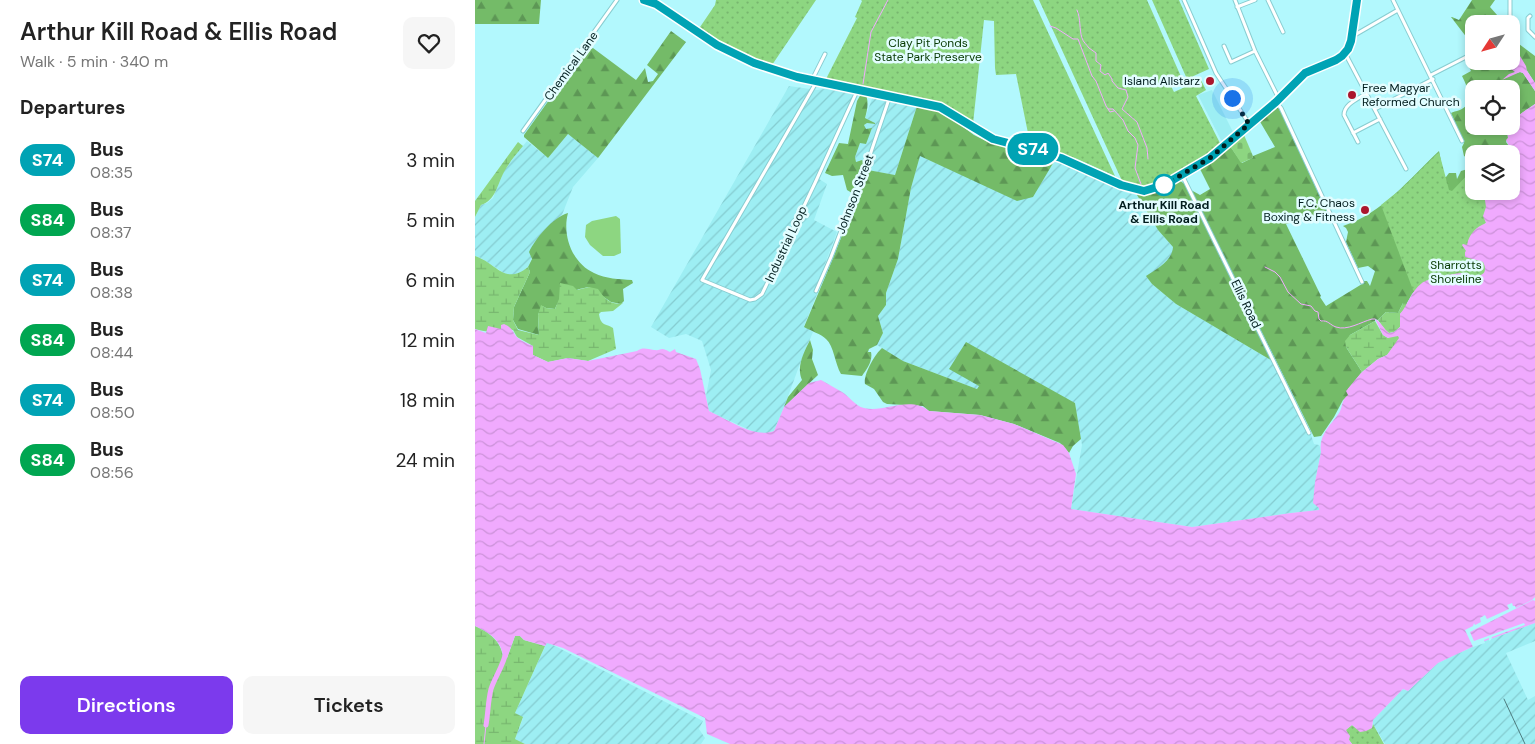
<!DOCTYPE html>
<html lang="en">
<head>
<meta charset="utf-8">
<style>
  body { margin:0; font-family:"DM Sans",sans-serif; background:#f6f6f6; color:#222; height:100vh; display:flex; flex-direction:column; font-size:19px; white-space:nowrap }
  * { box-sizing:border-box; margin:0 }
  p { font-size:16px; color:#767676 }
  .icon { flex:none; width:28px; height:28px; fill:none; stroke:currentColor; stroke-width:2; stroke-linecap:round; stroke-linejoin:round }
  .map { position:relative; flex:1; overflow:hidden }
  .drawer { display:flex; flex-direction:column; background:#fff; width:475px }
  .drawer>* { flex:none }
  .badge { padding:0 10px; border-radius:16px; font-size:18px; line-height:32px }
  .needle { width:32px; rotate:234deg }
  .buttons { position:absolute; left:990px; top:15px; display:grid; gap:10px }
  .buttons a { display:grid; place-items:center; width:55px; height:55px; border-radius:10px; background:#fff; box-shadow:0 2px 8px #0003; font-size:25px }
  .you { position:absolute; width:25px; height:25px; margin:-12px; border:4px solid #fff; border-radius:50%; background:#1a73e8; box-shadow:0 0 0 8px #1a73e833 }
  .map>.badge { position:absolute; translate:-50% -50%; box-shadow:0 0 0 2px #fff }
  h2 { padding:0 20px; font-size:19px; line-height:45px }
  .round { display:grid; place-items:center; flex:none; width:52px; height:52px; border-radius:10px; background:#f6f6f6 }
  .overview { display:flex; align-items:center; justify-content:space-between; height:85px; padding:0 20px }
  h1 { font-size:24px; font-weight:600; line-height:38px }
  .cta { display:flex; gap:10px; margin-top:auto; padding:10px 20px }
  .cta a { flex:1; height:58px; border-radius:10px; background:#7c3aed; color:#fff; font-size:20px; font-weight:600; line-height:58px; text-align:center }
  .cta a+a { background:#f6f6f6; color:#222 }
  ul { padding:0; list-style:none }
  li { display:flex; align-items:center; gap:15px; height:60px; padding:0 20px }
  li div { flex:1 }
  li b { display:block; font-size:19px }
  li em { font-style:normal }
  li .badge { min-width:55px; font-weight:700; text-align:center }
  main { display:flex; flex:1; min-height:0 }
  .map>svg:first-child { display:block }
</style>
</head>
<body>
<main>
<section class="drawer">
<div class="overview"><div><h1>Arthur Kill Road &amp; Ellis Road</h1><p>Walk · 5 min · 340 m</p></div><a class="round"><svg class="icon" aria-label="heart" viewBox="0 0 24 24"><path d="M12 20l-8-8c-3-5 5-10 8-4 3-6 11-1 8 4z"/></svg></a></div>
<h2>Departures</h2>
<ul>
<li><span class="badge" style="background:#00a3b4;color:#fff">S74</span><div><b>Bus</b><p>08:35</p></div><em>3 min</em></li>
<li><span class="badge" style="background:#00a651;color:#fff">S84</span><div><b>Bus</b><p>08:37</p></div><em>5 min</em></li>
<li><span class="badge" style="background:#00a3b4;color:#fff">S74</span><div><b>Bus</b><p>08:38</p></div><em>6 min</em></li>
<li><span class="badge" style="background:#00a651;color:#fff">S84</span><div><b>Bus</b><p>08:44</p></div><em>12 min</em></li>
<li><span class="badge" style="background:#00a3b4;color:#fff">S74</span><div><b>Bus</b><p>08:50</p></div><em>18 min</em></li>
<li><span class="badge" style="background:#00a651;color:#fff">S84</span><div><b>Bus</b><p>08:56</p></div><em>24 min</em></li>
</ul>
<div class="cta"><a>Directions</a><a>Tickets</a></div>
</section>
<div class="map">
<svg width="1060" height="744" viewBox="0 0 1060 744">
  <defs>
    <pattern id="industrial-furrows" width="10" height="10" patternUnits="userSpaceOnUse" patternTransform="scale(1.25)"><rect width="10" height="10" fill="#9deef3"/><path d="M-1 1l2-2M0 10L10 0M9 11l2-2" fill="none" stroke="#85ccd0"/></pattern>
    <pattern id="forest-firs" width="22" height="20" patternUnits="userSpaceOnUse" patternTransform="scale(1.25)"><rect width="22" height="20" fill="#74bb68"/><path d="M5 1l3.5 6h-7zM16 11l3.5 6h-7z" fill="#5d9755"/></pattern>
    <pattern id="wetland-marsh" width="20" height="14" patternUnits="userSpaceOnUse" patternTransform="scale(1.25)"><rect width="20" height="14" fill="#8dd681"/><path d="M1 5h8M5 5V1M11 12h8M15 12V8" fill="none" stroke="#78b76f"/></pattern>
    <pattern id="cemetery-stones" width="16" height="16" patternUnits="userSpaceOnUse" patternTransform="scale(1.25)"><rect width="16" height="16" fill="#8dd681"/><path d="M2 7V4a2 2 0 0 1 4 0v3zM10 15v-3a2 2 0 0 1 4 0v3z" fill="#78b76f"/></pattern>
    <pattern id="park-dots" width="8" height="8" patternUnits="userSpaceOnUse" patternTransform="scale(1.25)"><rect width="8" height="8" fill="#8dd681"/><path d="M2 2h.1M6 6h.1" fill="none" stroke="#78b76f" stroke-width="1.8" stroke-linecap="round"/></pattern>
    <pattern id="water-waves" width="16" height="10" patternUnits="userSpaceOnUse" patternTransform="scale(1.25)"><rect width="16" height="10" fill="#f0aafe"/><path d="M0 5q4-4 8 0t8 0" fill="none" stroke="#cc92d9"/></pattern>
  </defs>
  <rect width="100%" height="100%" fill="#b2f8fd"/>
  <path fill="#9deef3" d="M737 90 759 134 748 144 723 95Z"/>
  <path fill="url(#industrial-furrows)" d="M314 86 342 90 356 88 383 94 344 179 352 184 339 220 362 232 340 290 343 292 329 326 338 332 329 353 309 407 299 431 293 433H281L240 414 234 411 231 396 236 370 227 341 211 334 194 338 176 327Z
    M398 96 442 106 420 175 393 170 387 160 381 162 380 157 385 143 397 129H391L389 125 392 123 399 124 400 123 390 118Z
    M93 134 123 158 98 187 87 215 66 234 53 267 45 273 40 275H32L6 258 0 256V217L6 205 12 203 18 198 29 171 42 153 52 141 73 158Z
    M445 156 514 187 558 196 580 160 652 193 662 195 683 230 698 247V252L693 260 687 266 672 276 677 284 701 304 799 362 833 433 835 432 839 444 844 445 845 447 846 452 840 482 845 510 816 513 717 527 596 509 607 445 600 403 504 386 502 389 428 361 402 345 408 333 403 316 411 305V293L423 259 436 188Z
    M1060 623V641L1031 653 1053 700 1060 696V744H910L898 724V720L928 689 933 691 963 663 1010 641Z
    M72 642 228 721 224 729 230 738 226 744H50L40 739 48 718 40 713Z"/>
  <path fill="url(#forest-firs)" d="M0 0H66L64 24H0Z
    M997 0H1020L1015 7 1030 24H999V47L976 17H977L984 20Z
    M196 31 211 42 123 158 93 134 73 158 49 137V135L112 47 116 49 118 48 161 80 170 68 173 82 178 81 183 74 172 65Z
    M1036 38 1060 56V83C1052 71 1047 61 1037 50L1043 63 1037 69 1041 72 1035 75 1045 72 1048 73 1060 91V104C1051 110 1041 116 1036 126V89H999V126H1036L1032 130 1033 138 1031 142 1034 146 1029 150 1027 154H999V191L948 282 937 294 932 303H928L923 313 911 312 903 320 900 319V321L875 335 871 347 887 372 873 389V396L868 400 859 417 846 436 839 437 716 190 725 195 735 189 725 169 740 159 755 146 767 163 777 158 778 156 800 147 784 120 799 107 802 106 807 114 852 212 811 224 846 296 845 297 851 306 887 284 888 281H892L895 286 900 271 893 266 883 268 871 242 873 232 871 228 868 226C908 213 934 179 964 151L969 177H971L974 173H981L982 179 986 171 996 168 997 166 993 158 989 156 987 147 989 143 976 113C980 111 989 110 991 105 997 96 991 84 987 76L996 71 991 60 999 56V61H1036Z
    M386 94 391 95C394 103 392 111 390 118L400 123V124L392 123 389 125 391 129 397 128 391 144 385 143 380 157 381 162 387 160 389 163 377 193 372 190 368 175 357 176 350 173 364 143 373 144 382 101Z
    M443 105 464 109 499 135 511 141 580 160 558 197 542 201 445 156 436 188 423 259 411 293V305L403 316 408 333 402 345 394 349 393 352H396C398 361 392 369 387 376L366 374C360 364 359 346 351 339 346 334 336 331 329 327L356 263 393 170 420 175 442 106Z
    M702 180H704L711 185 799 362 701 304 677 284 671 276C682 269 697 261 698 247L683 230 662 195V193C681 195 687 188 702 180Z
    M93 213C87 235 97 263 119 273 131 279 144 279 157 280L158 283 148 289 149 301 146 304 136 302 114 287C98 290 86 294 80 309L71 308 67 306 63 315 64 335 43 329 38 320 39 307 55 272 53 267 57 259 54 252C61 238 77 218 93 213Z
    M335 340 338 350 337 359 343 375 309 407 313 397 327 380C321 367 329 352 335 340Z
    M491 342 600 403 606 439 598 446 594 453 590 448 585 443 539 424 505 415 454 411 448 406 412 404 408 402 399 389 390 384C388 375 400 354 407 348L428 361 502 389 504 386 474 369Z"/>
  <path fill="url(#wetland-marsh)" d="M43 142 48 146C41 154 34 163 29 172 22 185 21 200 6 205L0 217V201Z
    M0 256C22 263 29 286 53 267L55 272 39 307 38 320 43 330 64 335 63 315 66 305 71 308 80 309 84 299 85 283 98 286 102 290 114 287 123 289C129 298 136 306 148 303L138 311 126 312 124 314C126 327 131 323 138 328L141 349 113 361 93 358 73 362 58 355V346L42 337 38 330C23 329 15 334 0 329Z
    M928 303H932L931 308 925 314V327L919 332 914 333 910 330 903 320 911 312 923 313Z
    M933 311H935L936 314 934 326 918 348 912 355 903 359 887 372 871 347 870 341 875 335 900 321 908 335 913 338 930 326V320Z
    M0 626C15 633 26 641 28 657L32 658 40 636H45L49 640 70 646 40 713 48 717 40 739 50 744H0Z"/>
  <path fill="url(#cemetery-stones)" d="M769 135 778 156V158L766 163 755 146Z"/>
  <path fill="url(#park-dots)" d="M241 0H341L297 65 253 47V45L243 40 242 41 223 30 240 5Z
    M386 0H558L640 176 600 158 555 143 541 74 521 75 520 68 519 21 509 20 498 124 467 104 351 79 382 18 380 17 387 1Z
    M564 0H672L708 81 696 86 699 92 726 80 731 90 721 96 746 145 733 156 712 169 673 187 655 186 648 183Z
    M677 0H704L734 69 712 79Z
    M964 152 974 190 977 191 999 168V191H1022L1015 218 1002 233 1060 285 1008 351 938 290 906 205 926 189Z
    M898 724 909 744H877L874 740 870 730 877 725 881 728H897Z"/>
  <path fill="#8dd681" d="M141 216 145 219 146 253 139 256H128L115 245 110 237 111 225 117 221Z"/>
  <path fill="url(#water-waves)" d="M1037 49 1045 56 1051 66 1052 71 1060 83V91L1048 73 1045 72 1027 80 1034 74 1040 72 1036 69 1043 65 1040 54Z
    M1060 104V623L1010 641 963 663 933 691 928 689 898 720 897 728 891 731 885 732 877 725 871 730 875 736 874 740 877 744H255L232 734 230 718 88 648 72 643 70 646 49 640 45 636H40L32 658 28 657C27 641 14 632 0 626V329L11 333 13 326 26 329V325L29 324C40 329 37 333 43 338 48 342 54 344 58 346V355L73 362 93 358 113 361 162 351C168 347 172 349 179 350 188 351 184 346 195 352L200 349 201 352 221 359 225 369 234 411 240 414C257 422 280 438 299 431L309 407 334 383 346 380C353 384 360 388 367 392 374 396 380 406 389 408 409 413 435 395 454 411L505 415 539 424 588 445 594 453 601 474 596 509 717 527 816 513 844 510V508L838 503 840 482 846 452C843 435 856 425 864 413 868 407 866 400 873 395L871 391 886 373 903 359 912 355 924 338 923 336 913 338 908 335 900 319C905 321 909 329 914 333L919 332 925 327V314C933 305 936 291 947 283 951 279 981 273 988 273 994 274 1001 279 1006 275 1012 272 1010 266 1008 262L990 257V252L991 251 987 245 988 244 992 245C994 234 1001 227 1011 223L1008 216 1011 207 1009 194 1012 191H1036V154H1027L1029 150 1034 146 1031 140 1033 138 1032 130C1035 127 1037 123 1039 120 1045 113 1053 109 1060 104Z"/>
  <path fill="#b2f8fd" d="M1060 597V601L1058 600 995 632 999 641 1046 624 1049 623 1050 625 1017 637 1016 640 1014 641V638L1009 640 1010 643 998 647 990 630 998 626 999 623 1000 625 1006 622 1005 618 1010 615 1012 619 1034 609 1032 605 1037 603 1038 606H1040L1041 608 1057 600Z"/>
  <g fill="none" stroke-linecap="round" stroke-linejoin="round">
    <path stroke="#f0aafe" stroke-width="1" d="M602 10C606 19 604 29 607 38 608 42 612 45 614 48L621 53V61L626 65 625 71 630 75 633 73 637 79V81L643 88 651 90 653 97 647 109 662 122 672 148 673 159
      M575 26 581 28 598 39H603L617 76 621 81 631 106 633 109H638L648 120 653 131 660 138 663 145 660 168 666 184
      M388 84 396 32 413 0
      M633 109 635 112 639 111
      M790 267 800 272 805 277 813 292 826 304 836 306 840 311 843 312 844 319 846 321C853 320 855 325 861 327 872 331 886 322 897 319H900
      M9 744 11 725"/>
    <path stroke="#f0aafe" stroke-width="5" d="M11 725C13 714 13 701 16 689 20 677 29 664 31 652"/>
    <g stroke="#88cdd1" stroke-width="5">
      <path id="minor" d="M169 0 181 5 193 12 242 45 279 63 327 78 465 107 518 139 552 148 586 158 646 185 669 191 689 185 735 159 801 102 829 74 867 56 873 49 876 41 882 0
        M709 0 741 73 775 125
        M760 0 780 51 804 99
        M793 0 808 32
        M918 0 987 141
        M762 7 780 0
        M1055 16 1053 18V30L1060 37
        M1035 24V0
        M878 36 923 10
        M749 46 756 62 780 51
        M870 53 931 169
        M956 75 999 53
        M337 80 350 54
        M342 81 227 280 275 300 280 299 287 294 340 183 383 89
        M801 102 806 108 887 282
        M900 109 958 79
        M48 131 142 0
        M878 133 905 119
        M883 142 869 115C869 104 883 99 892 93
        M707 175 834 433
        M341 291 356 257 395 155 415 96"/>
    </g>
    <use href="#minor" stroke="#fff" stroke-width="3"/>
    <path stroke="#4e7c7f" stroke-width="1" d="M1029 699 1050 744"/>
  </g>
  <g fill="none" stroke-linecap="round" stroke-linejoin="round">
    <g stroke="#fff" stroke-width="11">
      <path id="line" d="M169 0 181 4 193 12 242 45 279 63 322 77 465 107 518 139 552 148 586 158 646 185 669 191 689 185 735 158 801 102 830 73 861 60 867 56 873 49 876 41 882 0"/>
    </g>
    <use href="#line" stroke="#00a3b4" stroke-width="8"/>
    <path stroke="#001c1d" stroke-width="5" stroke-dasharray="0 9" d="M689 185 735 158 774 124 757 98"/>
  </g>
  <g fill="#ab162d" stroke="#e2fdff" stroke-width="2">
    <circle cx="735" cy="81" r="5"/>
    <circle cx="877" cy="95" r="5"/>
    <circle cx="890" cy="210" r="5"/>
  </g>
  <circle fill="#fff" stroke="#00a3b4" stroke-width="2.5" cx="689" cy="185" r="10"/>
  <g text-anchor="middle" stroke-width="5" stroke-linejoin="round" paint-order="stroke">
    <g font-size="12" fill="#063900" stroke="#e2fdff">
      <text x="453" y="47">Clay Pit Ponds<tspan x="453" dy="14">State Park Preserve</tspan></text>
      <text x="981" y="269">Sharrotts<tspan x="981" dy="14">Shoreline</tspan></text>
    </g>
    <g font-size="12" fill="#001c1d" stroke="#e2fdff">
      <text transform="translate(96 66) rotate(-54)" y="4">Chemical Lane</text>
      <text transform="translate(380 194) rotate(-69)" y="4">Johnson Street</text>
      <text transform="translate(311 244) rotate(-65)" y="4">Industrial Loop</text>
      <text transform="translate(771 304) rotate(64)" y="4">Ellis Road</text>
    </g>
    <g font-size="12" fill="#001c1d" stroke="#e2fdff" text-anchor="end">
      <text x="725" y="85">Island Allstarz</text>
      <text x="887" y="92" text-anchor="start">Free Magyar<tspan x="887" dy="14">Reformed Church</tspan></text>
      <text x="880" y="207">F.C. Chaos<tspan x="880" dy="14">Boxing &amp; Fitness</tspan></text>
    </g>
    <g font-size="12" font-weight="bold" fill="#001c1d" stroke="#e2fdff">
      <text x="689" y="209">Arthur Kill Road<tspan x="689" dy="14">&amp; Ellis Road</tspan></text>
    </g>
  </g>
</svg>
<div class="buttons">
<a><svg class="needle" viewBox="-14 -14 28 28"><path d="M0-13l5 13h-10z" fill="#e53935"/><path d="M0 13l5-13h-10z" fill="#767676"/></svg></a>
<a><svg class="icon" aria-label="locate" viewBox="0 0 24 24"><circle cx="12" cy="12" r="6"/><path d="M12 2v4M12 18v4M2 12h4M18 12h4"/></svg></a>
<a><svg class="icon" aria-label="layers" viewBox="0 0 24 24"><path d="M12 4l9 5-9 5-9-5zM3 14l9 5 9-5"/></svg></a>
</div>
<div class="you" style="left:757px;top:98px"></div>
<b class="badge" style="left:558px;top:149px;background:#00a3b4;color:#fff">S74</b>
</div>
</main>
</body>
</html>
